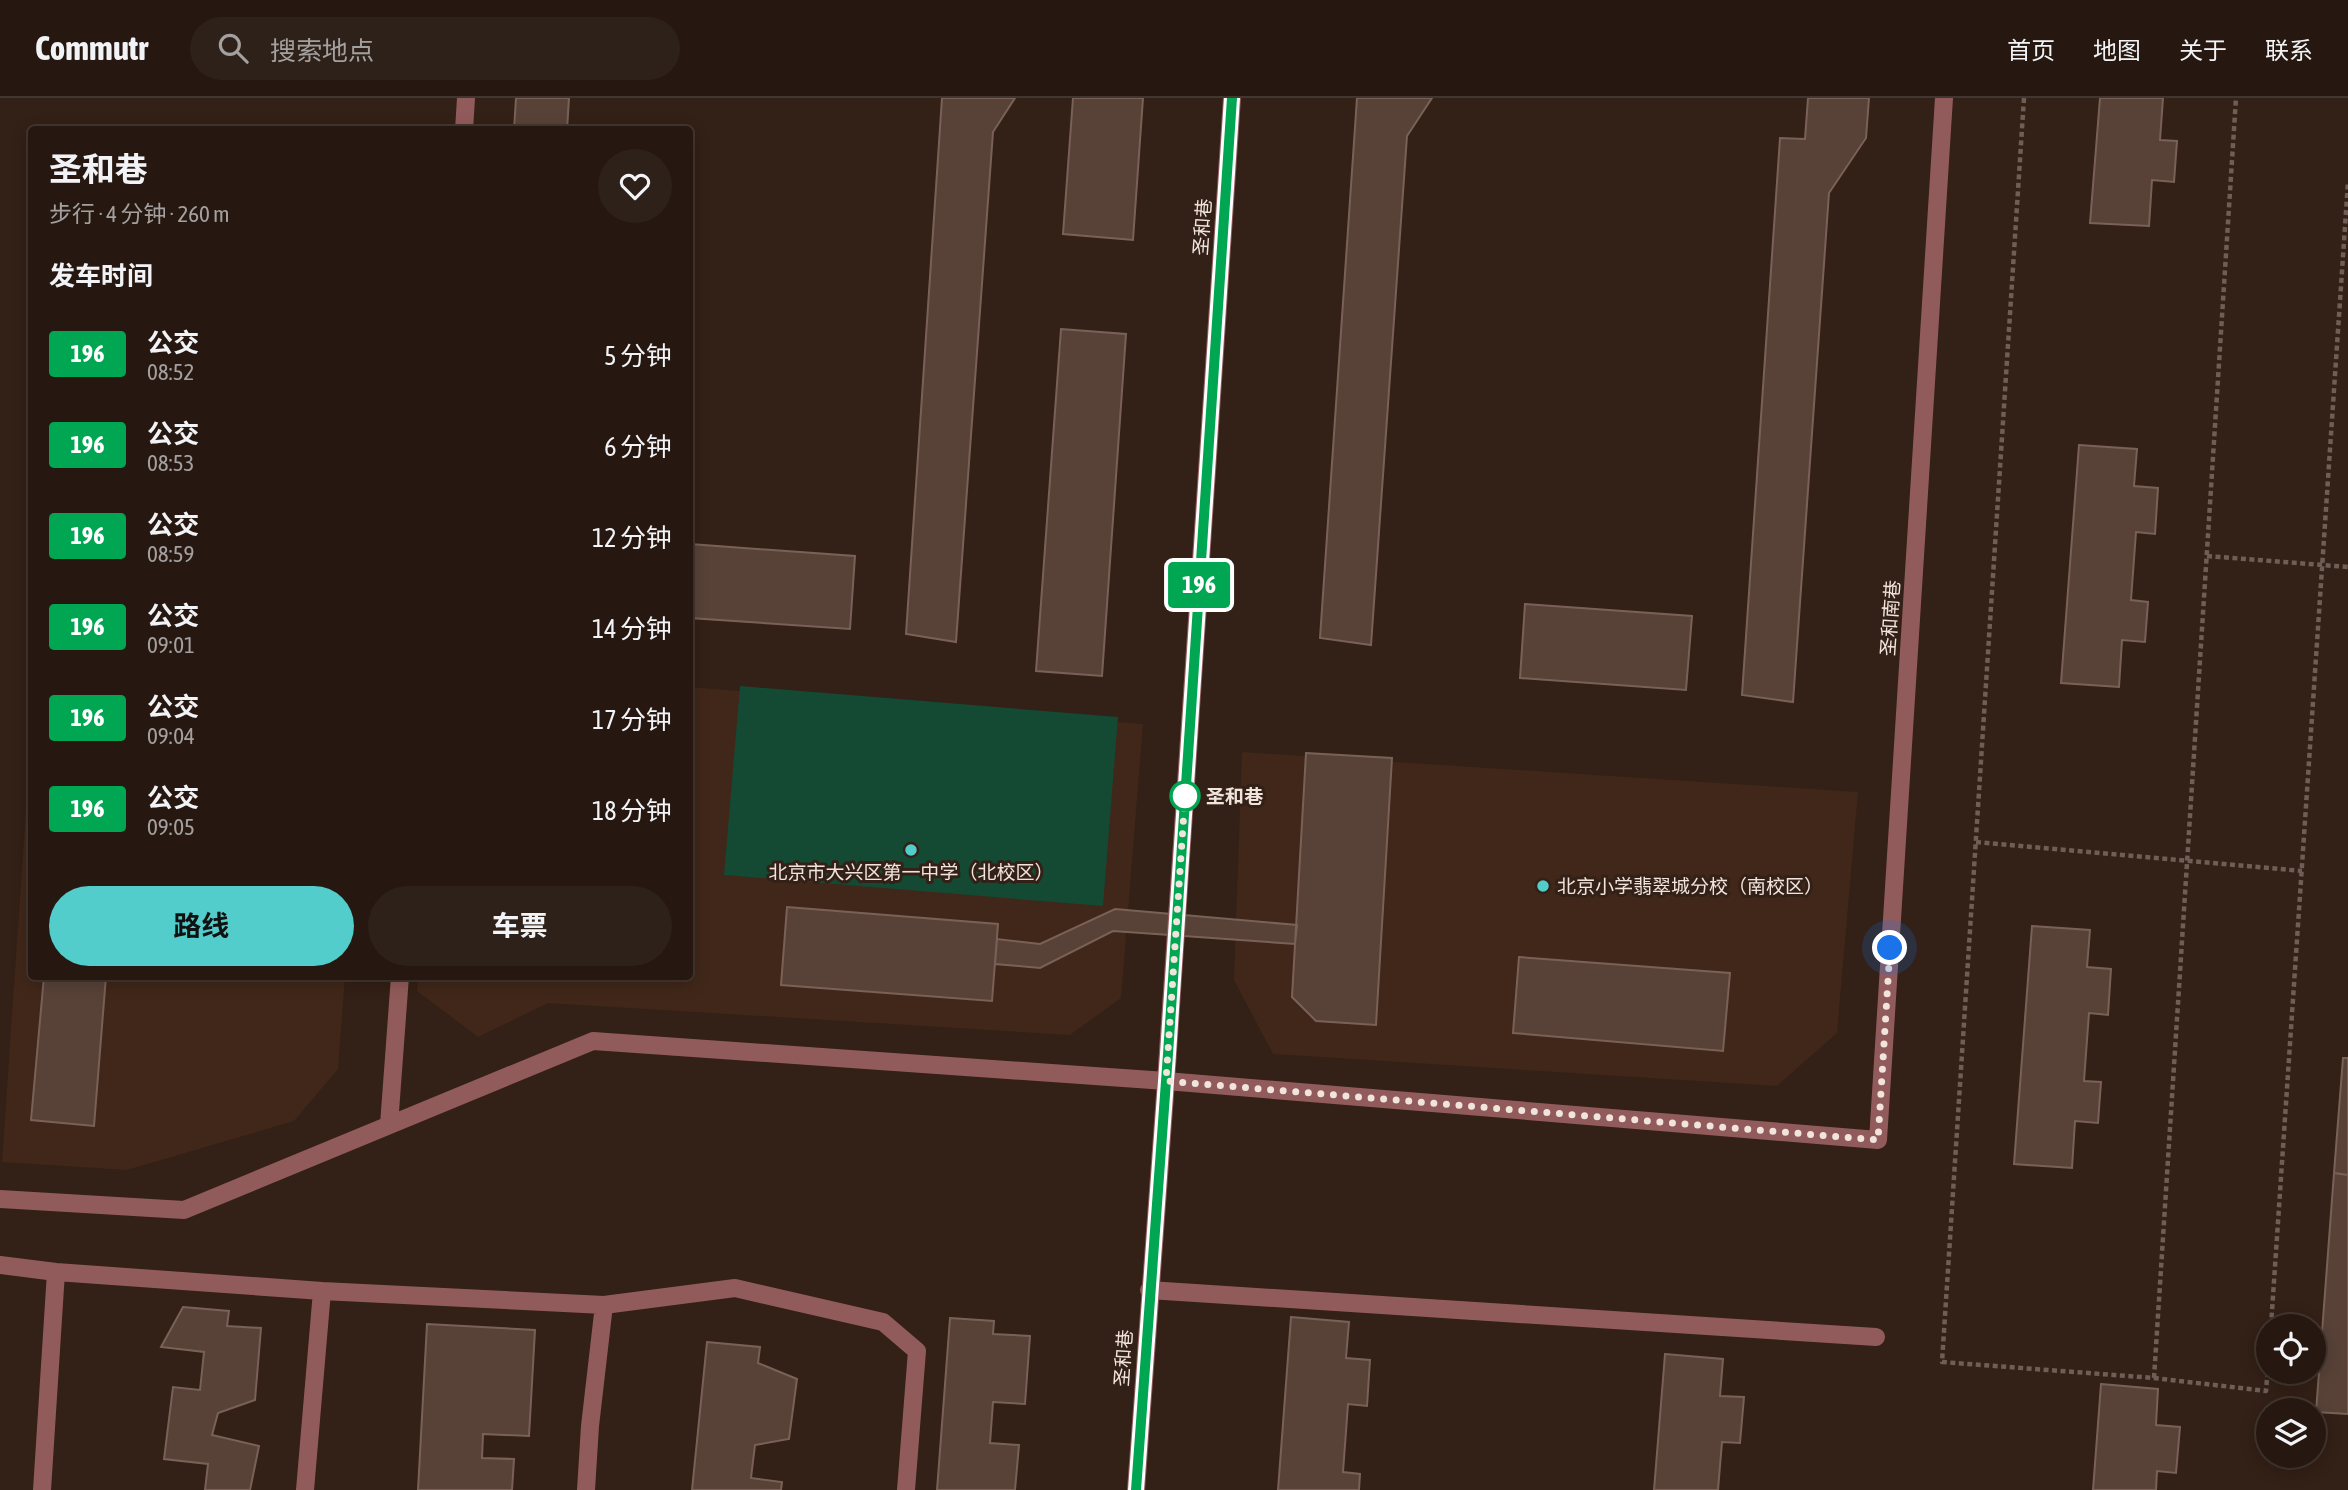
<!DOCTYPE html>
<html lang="zh">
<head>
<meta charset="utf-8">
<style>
  body { margin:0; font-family:"Asap Condensed","Noto Sans SC",sans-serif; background:#2e2119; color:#f1f3f6; height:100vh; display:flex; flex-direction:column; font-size:26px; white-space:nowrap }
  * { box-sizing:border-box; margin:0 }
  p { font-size:23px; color:#a4a09f }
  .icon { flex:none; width:38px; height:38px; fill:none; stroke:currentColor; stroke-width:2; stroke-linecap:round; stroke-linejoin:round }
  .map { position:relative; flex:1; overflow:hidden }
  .side { position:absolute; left:28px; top:28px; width:665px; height:854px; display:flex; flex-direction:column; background:#261810; border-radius:7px; box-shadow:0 4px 18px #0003,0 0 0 2px #423730 }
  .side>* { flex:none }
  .badge { padding:0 14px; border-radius:5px; font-size:24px; line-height:46px }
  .fabs { position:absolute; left:2256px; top:1216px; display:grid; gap:14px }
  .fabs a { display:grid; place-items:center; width:70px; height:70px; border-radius:50%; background:#261810; box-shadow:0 4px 18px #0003,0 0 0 2px #423730; font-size:35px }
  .you { position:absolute; width:35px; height:35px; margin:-18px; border:5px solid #fff; border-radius:50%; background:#1a73e8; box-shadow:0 0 0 10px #1a73e833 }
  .map>.badge { position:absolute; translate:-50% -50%; box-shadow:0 0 0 4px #fff }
  h2 { padding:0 21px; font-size:26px; line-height:63px }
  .round { display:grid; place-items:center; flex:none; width:74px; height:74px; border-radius:37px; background:#2e2119 }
  .headline { display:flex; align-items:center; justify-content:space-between; height:119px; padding:0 21px }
  h1 { font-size:33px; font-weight:700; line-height:52px }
  .action { display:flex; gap:14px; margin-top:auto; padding:14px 21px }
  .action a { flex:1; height:80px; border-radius:42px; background:#52cdcc; color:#111; font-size:28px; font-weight:700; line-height:80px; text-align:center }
  .action a+a { background:#2e2119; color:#f1f3f6 }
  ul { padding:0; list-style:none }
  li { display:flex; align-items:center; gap:21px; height:91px; padding:0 21px }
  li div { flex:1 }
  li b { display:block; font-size:26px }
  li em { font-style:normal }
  li .badge { min-width:77px; font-weight:700; text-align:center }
  header { display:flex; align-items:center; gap:42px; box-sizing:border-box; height:98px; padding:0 35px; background:#261810; border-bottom:2px solid #423730 }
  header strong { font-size:33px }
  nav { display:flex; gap:38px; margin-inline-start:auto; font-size:24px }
  .search { width:490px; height:63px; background:#2e2119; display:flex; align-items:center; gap:18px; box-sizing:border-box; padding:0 24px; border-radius:38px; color:#a4a09f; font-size:26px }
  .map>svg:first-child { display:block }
</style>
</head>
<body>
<header>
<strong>Commutr</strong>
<div class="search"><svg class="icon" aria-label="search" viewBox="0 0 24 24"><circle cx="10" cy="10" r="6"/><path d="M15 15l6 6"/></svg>搜索地点</div>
<nav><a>首页</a><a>地图</a><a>关于</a><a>联系</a></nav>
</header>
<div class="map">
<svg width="2348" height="1392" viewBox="0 0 2348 1392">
  <rect width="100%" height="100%" fill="#332016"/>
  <path fill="#402719" d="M690 589 1143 626 1121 900 1070 937 548 905 478 939 417 893 418 879 690 878Z
    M31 638 32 878 345 879 338 971 294 1023 127 1072 2 1064Z
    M1242 654 1858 694 1837 935 1777 988 1273 956 1234 882Z"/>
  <path fill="#144934" d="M740 588 1118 619 1103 808 724 777Z"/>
  <path fill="#584238" stroke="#796157" stroke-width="2" d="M516 0H569L567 32H514Z
    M942 0H1015L993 34 956 544 906 536Z
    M1073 0H1143L1133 142 1063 136Z
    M1357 0H1432L1407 38 1371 547 1320 540Z
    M1808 0H1869L1866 40 1829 95 1793 604 1742 597 1780 40 1805 41Z
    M2100 0H2163L2160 42 2177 43 2174 84 2152 82 2149 128 2090 125Z
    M1061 231 1126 236 1102 578 1036 573Z
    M2079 347 2137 351 2134 388 2158 390 2155 436 2136 434 2131 502 2148 504 2145 544 2122 542 2119 589 2061 585Z
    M690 446 855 458 850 531 690 520Z
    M1525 506 1692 518 1686 592 1520 580Z
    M1306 655 1392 660 1376 927 1316 923 1292 899Z
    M787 809 998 826 992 903 781 887Z
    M1115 811 1297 827 1295 846 1113 833 1040 870 995 866 997 841 1040 846Z
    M2032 828 2090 832 2087 869 2111 871 2108 917 2089 915 2084 983 2101 984 2098 1025 2075 1023 2072 1070 2014 1066Z
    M1519 859 1730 875 1723 953 1513 935Z
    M44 878H106L94 1028 31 1022Z
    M2343 960H2348V1077L2334 1075Z
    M2334 1075 2348 1077V1316L2316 1314Z
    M183 1209 229 1213 227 1228 261 1230 255 1302 218 1315 212 1337 259 1348 250 1392H205L208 1366 164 1361 173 1289 200 1292 204 1254 161 1249Z
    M1291 1219 1349 1224 1346 1260 1370 1262 1367 1308 1348 1306 1343 1374 1360 1376 1359 1392H1278Z
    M950 1220 994 1223 993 1236 1030 1238 1025 1306 993 1304 990 1345 1019 1347 1015 1392H937Z
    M427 1226 535 1232 529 1338 483 1336 482 1360 514 1361 512 1392H418Z
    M707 1244 760 1249 758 1265 797 1281 789 1341 755 1347 751 1380 782 1384 781 1392H692Z
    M1665 1256 1723 1261 1720 1298 1744 1299 1740 1345 1722 1344 1718 1392H1654Z
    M2101 1286 2158 1291 2156 1327 2180 1329 2176 1375 2157 1373 2156 1392H2093Z"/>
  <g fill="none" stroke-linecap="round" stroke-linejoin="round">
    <path stroke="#6f5e55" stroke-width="4.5" stroke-dasharray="5 3.5" stroke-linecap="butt" d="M2024 0 1942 1264 2154 1280 2266 1293 2268 1268
      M2207 458 2348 469
      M1976 744 2302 773
      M2271 1228 2348 84
      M2154 1280 2236 0"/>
    <path stroke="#925b5b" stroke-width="18" d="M0 1167 56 1174 322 1193 604 1207 735 1190 883 1224 917 1253 906 1392
      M42 1392 56 1174
      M305 1392 322 1193
      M586 1392 590 1328 604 1207"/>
    <path stroke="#925b5b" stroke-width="18" d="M464 32 466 0
      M389 1027 400 878
      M0 1101 184 1112 593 943 1166 983 1878 1042 1944 0
      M1149 1192 1876 1239
      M1136 1392 1166 983 1232 0"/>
  </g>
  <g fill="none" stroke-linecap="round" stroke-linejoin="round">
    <g stroke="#fff" stroke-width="16">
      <path id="line" d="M1136 1392 1168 956 1232 0"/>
    </g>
    <use href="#line" stroke="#00a651" stroke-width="10"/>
    <path stroke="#f1e4dd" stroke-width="7" stroke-dasharray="0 12.6" d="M1185 698 1166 983 1878 1042 1890 850"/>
  </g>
  <circle fill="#fff" stroke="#00a651" stroke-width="3.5" cx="1185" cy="698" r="14"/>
  <g fill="#52cdcc" stroke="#332016" stroke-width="2.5">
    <circle cx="911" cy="752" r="7"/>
    <circle cx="1543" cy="788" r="7"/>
  </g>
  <g text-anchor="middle" stroke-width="6" stroke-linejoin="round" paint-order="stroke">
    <g font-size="19" fill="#f1e4dd" stroke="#332016">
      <text transform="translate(1202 129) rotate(-86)" y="7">圣和巷</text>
      <text transform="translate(1890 520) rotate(-86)" y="7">圣和南巷</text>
      <text transform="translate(1123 1260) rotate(-86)" y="7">圣和巷</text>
    </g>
    <g font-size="19" font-weight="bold" fill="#f1e4dd" stroke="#332016" text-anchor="start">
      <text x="1206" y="705">圣和巷</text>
    </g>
    <g font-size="19" fill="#f1e4dd" stroke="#332016">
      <text x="911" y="781">北京市大兴区第一中学（北校区）</text>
      <text x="1557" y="795" text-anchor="start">北京小学翡翠城分校（南校区）</text>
    </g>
  </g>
</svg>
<div class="fabs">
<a><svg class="icon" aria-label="locate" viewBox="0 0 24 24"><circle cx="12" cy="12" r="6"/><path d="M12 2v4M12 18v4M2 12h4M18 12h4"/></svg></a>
<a><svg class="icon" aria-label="layers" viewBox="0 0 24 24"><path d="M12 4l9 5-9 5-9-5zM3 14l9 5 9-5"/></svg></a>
</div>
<div class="you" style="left:1890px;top:850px"></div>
<b class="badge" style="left:1199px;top:487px;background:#00a651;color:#fff">196</b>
<section class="side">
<div class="headline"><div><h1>圣和巷</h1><p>步行 · 4 分钟 · 260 m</p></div><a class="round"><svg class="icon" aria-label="heart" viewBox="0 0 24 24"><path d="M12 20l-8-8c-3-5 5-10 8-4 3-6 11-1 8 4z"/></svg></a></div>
<h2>发车时间</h2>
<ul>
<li><span class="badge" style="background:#00a651;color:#fff">196</span><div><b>公交</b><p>08:52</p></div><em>5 分钟</em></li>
<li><span class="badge" style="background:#00a651;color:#fff">196</span><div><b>公交</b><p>08:53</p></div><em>6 分钟</em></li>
<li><span class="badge" style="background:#00a651;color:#fff">196</span><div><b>公交</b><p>08:59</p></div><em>12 分钟</em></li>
<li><span class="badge" style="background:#00a651;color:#fff">196</span><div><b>公交</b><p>09:01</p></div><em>14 分钟</em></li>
<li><span class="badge" style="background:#00a651;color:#fff">196</span><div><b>公交</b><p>09:04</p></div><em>17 分钟</em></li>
<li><span class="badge" style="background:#00a651;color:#fff">196</span><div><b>公交</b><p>09:05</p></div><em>18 分钟</em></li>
</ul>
<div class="action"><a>路线</a><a>车票</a></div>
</section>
</div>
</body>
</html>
